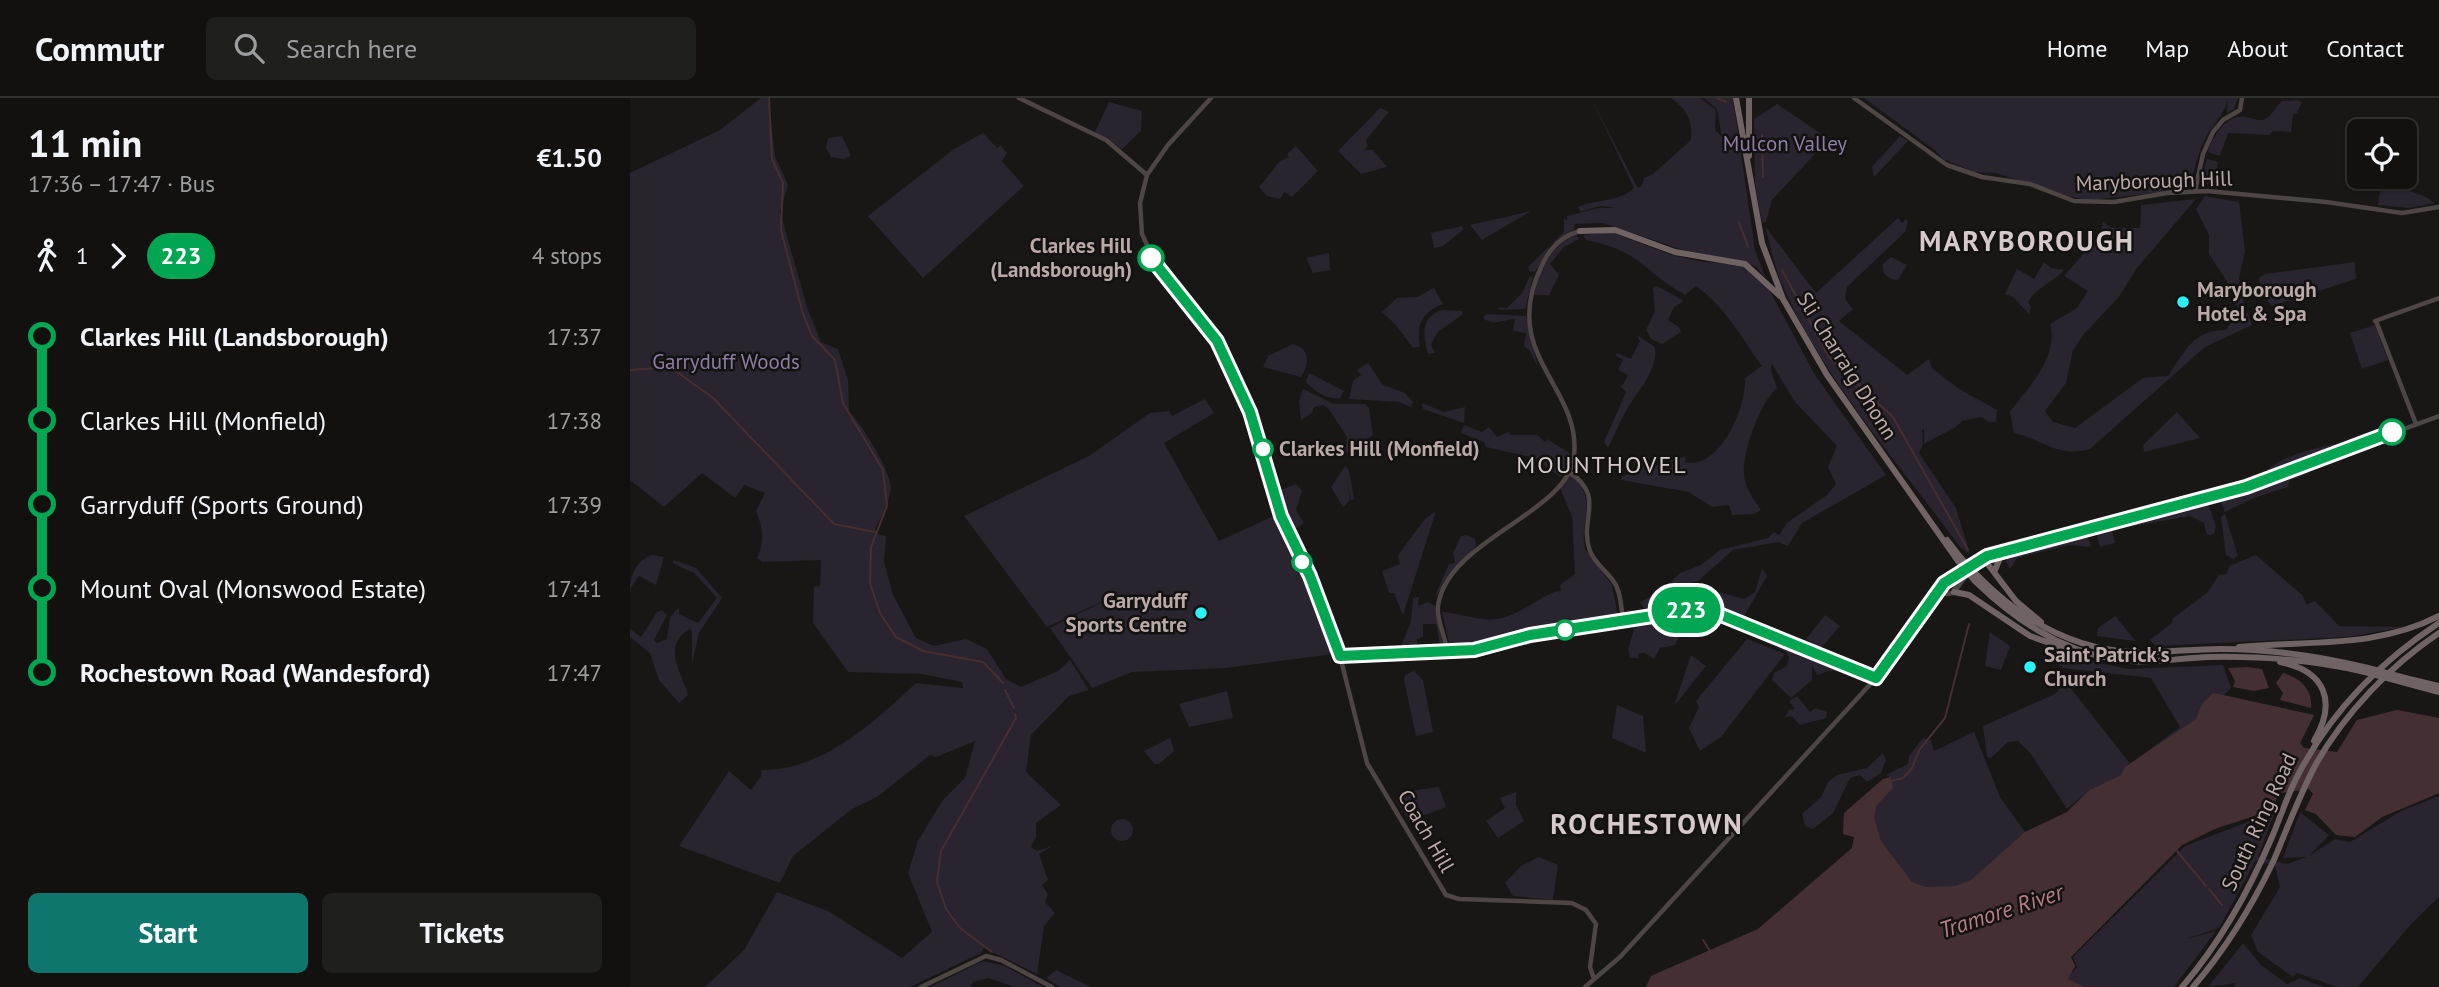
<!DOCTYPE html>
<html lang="en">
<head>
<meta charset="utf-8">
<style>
  body { margin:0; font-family:"PT Sans",sans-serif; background:#1f1f1e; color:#f1f3f6; height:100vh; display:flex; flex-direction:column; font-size:26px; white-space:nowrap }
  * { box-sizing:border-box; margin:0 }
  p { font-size:23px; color:#9c9d9f }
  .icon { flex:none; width:38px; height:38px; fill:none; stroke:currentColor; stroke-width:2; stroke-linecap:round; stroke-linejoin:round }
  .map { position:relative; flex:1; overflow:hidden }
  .side { display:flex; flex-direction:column; background:#121110; width:630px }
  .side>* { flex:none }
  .badge { padding:0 14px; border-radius:23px; font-size:24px; line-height:46px }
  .fabs { position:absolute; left:1717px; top:21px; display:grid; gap:14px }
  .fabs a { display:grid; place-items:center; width:70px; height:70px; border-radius:10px; background:#121110; box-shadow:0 2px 5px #0004,0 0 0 2px #313130; font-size:35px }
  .map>.badge { position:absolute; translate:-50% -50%; box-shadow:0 0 0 4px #fff }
  .legs { display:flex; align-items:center; gap:10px; height:77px; padding:0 28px; font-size:23px }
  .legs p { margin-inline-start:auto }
  .head { display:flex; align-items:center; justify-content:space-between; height:119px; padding:0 28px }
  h1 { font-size:38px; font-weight:800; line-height:52px }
  .button { display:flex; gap:14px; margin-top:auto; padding:14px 28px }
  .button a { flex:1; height:80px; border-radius:10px; background:#0f766e; color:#fff; font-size:28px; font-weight:800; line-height:80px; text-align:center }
  .button a+a { background:#1f1f1e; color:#f1f3f6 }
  ul { padding:0 28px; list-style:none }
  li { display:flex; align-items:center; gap:24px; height:84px; font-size:26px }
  li i { display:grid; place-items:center; width:10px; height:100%; margin:0 9px; background:currentColor }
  li i::after { content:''; width:18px; height:18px; margin:-9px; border:5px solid; border-radius:50%; background:#121110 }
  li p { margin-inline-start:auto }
  li:first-child i { background:linear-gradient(#0000 50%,currentColor 0) }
  li:last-child i { background:linear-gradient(currentColor 50%,#0000 0) }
  header { display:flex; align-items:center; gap:42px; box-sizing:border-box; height:98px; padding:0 35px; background:#121110; border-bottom:2px solid #313130 }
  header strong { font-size:33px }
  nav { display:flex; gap:38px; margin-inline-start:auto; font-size:24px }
  .search { width:490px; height:63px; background:#1f1f1e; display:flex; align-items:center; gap:18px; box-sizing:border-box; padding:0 24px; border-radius:10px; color:#9c9d9f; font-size:26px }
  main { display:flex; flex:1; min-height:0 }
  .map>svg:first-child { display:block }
</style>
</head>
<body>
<header>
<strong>Commutr</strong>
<div class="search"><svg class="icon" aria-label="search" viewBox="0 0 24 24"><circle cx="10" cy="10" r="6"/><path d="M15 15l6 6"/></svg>Search here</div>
<nav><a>Home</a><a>Map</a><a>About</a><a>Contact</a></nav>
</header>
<main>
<section class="side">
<div class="head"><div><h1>11 min</h1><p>17:36 – 17:47 · Bus</p></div><b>€1.50</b></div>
<div class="legs"><svg class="icon" aria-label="walk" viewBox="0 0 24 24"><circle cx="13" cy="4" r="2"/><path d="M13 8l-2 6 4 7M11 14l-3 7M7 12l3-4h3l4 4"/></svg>1<svg class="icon" aria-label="forward" viewBox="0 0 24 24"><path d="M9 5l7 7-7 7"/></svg><b class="badge" style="background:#00a651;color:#fff">223</b><p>4 stops</p></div>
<ul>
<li><i style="color:#00a651"></i><b>Clarkes Hill (Landsborough)</b><p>17:37</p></li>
<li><i style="color:#00a651"></i><span>Clarkes Hill (Monfield)</span><p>17:38</p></li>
<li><i style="color:#00a651"></i><span>Garryduff (Sports Ground)</span><p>17:39</p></li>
<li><i style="color:#00a651"></i><span>Mount Oval (Monswood Estate)</span><p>17:41</p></li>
<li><i style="color:#00a651"></i><b>Rochestown Road (Wandesford)</b><p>17:47</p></li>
</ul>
<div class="button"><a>Start</a><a>Tickets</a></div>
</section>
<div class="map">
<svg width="1809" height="889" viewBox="0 0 1809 889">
  <rect width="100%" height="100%" fill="#181716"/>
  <path fill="#29242d" d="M131 0H138L145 58 158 87 150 114 178 212 191 244 208 251 218 282 219 314C231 324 261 374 261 390 260 403 251 420 245 431L250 437 256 438 254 464 263 497 286 540 304 548 336 541 357 551 376 581 391 589 428 573 440 562 459 592 439 598 401 637 396 674 431 707 406 725V739L401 749 407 753 422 748 409 756 418 782 412 787 418 796 415 804 425 815 414 828 407 876 354 850 351 855 280 889H75L114 852 147 794 198 813 272 860 302 834 278 775 288 743 312 703 335 680 345 643 306 659 300 657 247 699 222 711 163 758 150 785 49 748 99 673 121 692 132 677 131 672C192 673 244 624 286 585L333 590 332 584 292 576 218 574 183 525 184 489 190 488 191 462 132 464 127 460C135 443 133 430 126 413L135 395 114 387 105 400 72 375 34 409 0 382V75L90 32Z
    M961 0 1007 89H1011L1014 80 1023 76 1061 42C1063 22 1057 12 1041 0H1070L1086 12 1085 32 1092 39 1087 11 1074 0H1103L1125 152 1136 181 1126 169 1113 163 1053 152 973 125 944 126 945 131 921 147 905 174 899 173 898 169 934 134V121L937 122V118L969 110H987L970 108 950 114 948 109C966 101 990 104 1004 90Z
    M1234 0H1608L1604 11 1597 15 1598 2C1593 19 1581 28 1573 45 1566 60 1565 79 1554 92L1460 102 1440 99 1366 75 1344 74 1313 61 1306 53Z
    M1668 2 1672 4 1667 15 1663 16 1661 34 1643 33 1639 37 1598 35 1590 58 1578 54C1582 39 1597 15 1616 19 1623 20 1630 25 1637 20 1643 16 1646 8 1652 3Z
    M479 4 512 13 511 33 492 51 465 34Z
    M1147 6 1199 41 1142 102 1136 124 1132 125 1125 85 1124 21Z
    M750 10 759 14 736 42 738 48 734 52H743L757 69 731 76 708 53Z
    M353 35 367 50 371 47 377 55 372 63 394 88 293 180 238 118 324 51Z
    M212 38 221 58 213 61 201 59 196 50 198 40Z
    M1270 38 1278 43 1244 79 1242 69Z
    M666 48 688 73 662 99 654 94 650 101 637 98 629 89 650 63 659 59 657 56Z
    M1577 61 1588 64 1585 87 1570 85Z
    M1764 82C1780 98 1791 93 1804 105L1779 110 1748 107 1750 93Z
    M1575 98 1609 104 1615 153 1609 180 1612 199 1622 227 1575 249 1460 351C1426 360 1415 342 1384 335L1380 314C1399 288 1429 259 1420 226L1447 210 1458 193 1434 178 1470 137 1473 124 1482 130H1510L1511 107 1566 101 1507 170 1488 200 1454 236 1443 252 1436 285 1415 313 1423 324 1445 330 1513 280 1538 278C1555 253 1563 232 1596 232L1609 215 1600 188 1579 156V137L1566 111Z
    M901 113 852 142 840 127Z
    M1268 120 1272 125 1276 121 1278 124 1275 134 1217 189 1215 201 1223 211 1209 223 1277 277 1299 261 1302 270 1329 291 1367 312 1366 324H1359L1351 319 1332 323C1325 332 1308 337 1294 346V330L1292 332 1293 346 1289 355 1326 410 1340 456 1330 449C1268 364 1193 281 1151 184 1144 167 1140 146 1135 128L1186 195Z
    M832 128 834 131 813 148 804 150 801 135Z
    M981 134 1042 157 1068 163 1114 167 1140 193 1185 277 1256 377 1172 425 1158 448 1148 444 1103 452 1068 483 1040 490 1038 487 1050 475 1071 467 1090 452 1138 440 1144 434 1149 437 1157 425 1197 397 1206 386 1198 369 1207 348 1165 304 1142 266 1141 273 1147 290C1130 304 1112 355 1114 377 1115 390 1124 402 1131 412L1124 416 1102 417 1099 407 1082 409 1059 394 991 382 992 378 1009 373 1015 360 1018 370 1056 358 1055 364C1090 373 1117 308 1115 280L1132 268C1110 238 1097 211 1066 188L1055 197C1013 173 1009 152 956 142L953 137Z
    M946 136 949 141 934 149 920 166 929 177 919 197H904C909 171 921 148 946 136Z
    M699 155 700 172 683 175 676 160Z
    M1261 159 1277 167 1268 182C1259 182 1251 176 1253 166Z
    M1414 164 1421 170 1434 172C1423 185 1406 189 1398 204L1401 209 1399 216 1383 199 1375 196 1387 171 1404 181Z
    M1725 164 1726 181 1642 208 1632 196 1629 180 1635 176Z
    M900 178 903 180 895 211 869 212 868 209 877 210 892 195Z
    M1027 188 1054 203 1044 209 1038 222 1049 229 1051 234 1032 246 1021 241 1016 232 1025 213 1023 190Z
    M804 190 813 206C792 214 786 227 790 248L783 250 766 227 752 214 767 200 787 199Z
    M812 212 832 213 833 216 808 234 801 246 805 255 798 256C793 237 790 219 812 212Z
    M856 216 896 218 908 270 900 253 894 248 896 235 883 233 885 221C874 221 864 229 853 220Z
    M1745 227 1758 262 1732 271 1720 235Z
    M1007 237 1025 249C1028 274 1006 294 996 313 989 325 984 338 978 350L974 344 996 294 989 287 992 288 998 277 988 272 993 262 985 257 987 255 1001 261 1010 243Z
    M663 246C680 250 680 266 671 279L633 269 638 258Z
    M738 265 753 287 775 295 783 304 781 309 769 304 719 301 723 283 731 277 727 272Z
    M679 275 714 293 710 300C697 302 685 294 676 284Z
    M673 291 704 306H735L739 310 743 337 715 356 717 339 698 310 693 307 684 309 682 315 671 322 669 303Z
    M575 301 584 315 534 345 589 443 646 417 683 491 703 556 596 570 502 574 462 590 420 530 482 499 417 529 334 418 459 358 520 315 539 313 542 318Z
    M792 305 814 314 835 309 834 325 793 311Z
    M1547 314 1570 340 1514 354 1513 347Z
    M834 327 852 334 859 329 867 339 879 334 880 337H907L915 344 917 341 941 356 936 374 930 379 905 360 856 349 854 344 831 335Z
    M1729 341 1634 378 1633 376C1653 354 1701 347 1729 341Z
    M715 368 719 372 724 401 721 402 717 380 720 402 713 409 701 389Z
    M1677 370 1679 375 1659 383 1658 389 1626 399 1595 414 1589 400 1613 395Z
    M939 378 944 379C968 405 949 422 955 451L982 487 988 518 843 549H820L812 514C832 515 851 525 872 520 893 515 917 493 931 493L930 487 945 476 942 419 930 390Z
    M666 386 672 393 666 412 674 425 663 432 664 429 659 430 646 394Z
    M1578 404 1586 429 1584 436 1577 437 1574 425 1560 418 1482 432 1485 445 1470 449 1466 434Z
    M806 413 773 517 764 495H759L752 473 770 466 768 457 795 421Z
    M1595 416 1608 458 1603 461 1596 457 1591 419Z
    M1456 436 1461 447 1459 449 1439 447 1387 460 1380 471 1374 459Z
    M837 437 845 441 846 448 804 500 819 466 825 465 823 455 831 438Z
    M22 457 34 459 26 487 9 478 0 491C0 477 7 462 22 457Z
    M1626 457 1672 497 1677 506 1685 503 1709 528 1774 529 1719 539 1526 548 1520 542 1543 524 1542 521 1577 495 1589 477 1597 476 1599 468Z
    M44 462 66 470 92 500 69 535 62 565V533L59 531C31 550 52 574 58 597L49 605 29 582 20 555 0 539V531L11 539 27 514 32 512 37 517 24 542 27 545 37 541 40 519 49 509V516L68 525 87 500 64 475 42 465Z
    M1132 471 1137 478 1112 522 1070 508 1016 513 1010 504 1035 491 1044 495 1070 489 1114 501 1125 494Z
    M789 499 788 508 798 504 805 508 813 547H810L806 526H793V539L787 541 788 550H770L781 524 783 500Z
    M1037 516 1045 518 1042 530 1051 535 1045 547 1030 550 1024 561 1015 555H1009L1008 560H1000L998 551 1004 532 998 523Z
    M1195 517 1210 528 1191 550 1176 541Z
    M1485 518 1505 542V543L1467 538 1468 530Z
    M1124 532 1222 573H1199L1187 577 1182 567V582L1161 600 1142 582 1144 575 1157 568 1159 559 1156 554 1122 537Z
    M1360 534 1380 548 1371 572 1355 568Z
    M1117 541 1155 556 1091 639 1070 653 1059 630 1069 609 1066 603Z
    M1409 552 1498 571 1593 567 1601 590 1594 597 1684 617 1670 645 1674 650 1707 654 1727 622 1767 612 1809 620V695L1752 719 1725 739 1706 737 1686 716 1675 712 1683 696 1679 691 1650 695 1640 713 1587 730 1552 747 1441 859 1445 868 1441 877 1447 869 1443 859 1555 748 1641 715 1644 716 1628 759 1657 766 1677 759 1653 760 1670 714 1699 737 1679 758 1705 741 1720 744 1771 713 1809 698V799L1782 825 1728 889H1707L1667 875 1663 879 1628 854 1621 837 1650 789 1645 768 1626 762 1589 830 1556 841 1586 833 1544 889H1016L1021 878 1128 831 1222 750 1224 739 1213 736 1214 715 1253 681 1260 679 1256 677 1278 666 1279 658 1293 640 1301 642 1304 653 1344 634 1370 699 1395 734 1437 714 1454 696 1437 711 1401 656 1388 643 1378 644 1361 660 1357 659 1353 628 1425 596 1429 591 1427 578H1431L1499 664 1497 668 1550 629 1521 580 1433 570Z
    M1061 557 1076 568 1044 608Z
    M784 573 793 582 803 634 786 638 774 582 775 577Z
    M597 593 603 620 559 629 549 606Z
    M1167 598 1180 614 1185 610 1197 614 1196 620 1170 627 1162 618 1154 620 1159 612 1165 611 1159 603Z
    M987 607 1013 618 1016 655 982 640Z
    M540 640 544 653 529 666H524L514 653Z
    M1253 655 1256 662 1251 675 1237 684 1230 677 1220 680 1203 715 1183 731 1175 728 1172 716 1191 699 1198 684 1207 677 1237 670Z
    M809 689 816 709 779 723 766 702 778 699 779 693Z
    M886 694V707L894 723 868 740 856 723 875 710 870 700Z
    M481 732a11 11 0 1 1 22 0a11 11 0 1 1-22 0Z
    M909 759 928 767 923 802 883 798 875 785 891 768Z
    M1613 845 1631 867 1657 886 1670 880 1694 889H1604L1606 885 1578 889Z
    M353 863 375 868 413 889H385L358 880 343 884 340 889H300Z
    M426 872 461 889H430L416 880Z"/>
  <path fill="#443033" d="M1617 569 1632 571 1639 590 1624 593 1603 589 1605 583 1598 570Z
    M1653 575C1671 580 1683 592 1681 610L1650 602 1653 595 1646 585Z
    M1583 595 1684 617 1670 645 1674 650 1707 654 1727 622 1767 612 1809 620V695L1752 719 1725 739 1706 737 1686 716 1675 712 1683 696 1679 691 1650 695 1640 713 1587 730 1552 747 1441 859 1445 868 1438 881 1454 889H1016L1021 878 1128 831 1222 750 1224 739 1213 736 1214 715 1253 681 1261 679 1263 690 1246 708 1244 720 1251 743 1282 784 1296 789 1325 788 1341 782 1395 734 1437 714 1460 692 1491 677 1495 669 1566 621 1572 606Z"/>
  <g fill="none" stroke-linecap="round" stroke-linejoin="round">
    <path stroke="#443033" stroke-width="2" d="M139 0 142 61 153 85 151 132 173 216 182 238 205 262 213 305 253 372 257 408 241 449 240 485 250 515 266 539 293 553 353 564 373 585
      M1087 0 1096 4
      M1132 37 1133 79
      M1109 124 1118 149
      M1152 172 1199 259 1263 319 1338 452
      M0 272 40 269 83 300 204 426 245 434
      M375 592 384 610
      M1262 683 1273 680 1282 670 1290 651 1315 620 1339 526
      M1546 752 1576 788
      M1579 791 1592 807
      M1073 842 1080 853
      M362 854 330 830 316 811 307 784 311 753 386 620 385 616"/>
    <path stroke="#4e4645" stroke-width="4.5" d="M389 0 476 42 517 77
      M581 0 538 47 517 77 510 105 512 136 529 173 568 215 587 243 625 328 651 418 680 478 710 558 737 665 816 797 829 801 942 805 956 812 966 826 960 869 964 881
      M1224 0 1317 67 1352 79 1400 86 1444 103 1484 104 1537 95 1577 93 1696 104 1772 115 1809 109
      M1565 93 1573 56 1583 34 1593 22 1610 12 1612 0
      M1745 223 1809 200
      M1746 223 1786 326
      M939 374C977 399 948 421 960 453 965 466 977 473 984 484 991 494 991 509 993 521
      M1385 452 1616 389 1809 318
      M1313 490 1317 496 1323 495 1326 487 1321 483
      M1326 492C1338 472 1351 464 1374 456
      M817 554C816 539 806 522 808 508 817 441 938 416 944 358 952 288 868 257 912 167 920 150 931 138 950 133
      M710 558 844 552 900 537 1074 511 1246 580
      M291 889 356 858 371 862 422 889
      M955 889 990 859 1246 580 1314 485 1357 458 1384 452"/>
    <path stroke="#6f6463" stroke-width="6" d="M1106 0 1132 145 1153 201 1197 277 1328 463
      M1119 58V0
      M950 133 985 132 1045 154 1115 166 1150 198
      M1317 442 1331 460
      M1353 460 1386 503 1411 524
      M1365 472 1370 460 1386 452
      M1349 479C1392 522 1443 552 1504 554 1533 555 1561 551 1590 551 1640 551 1689 558 1738 570
      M1345 483C1384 521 1428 551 1483 561 1514 567 1548 560 1580 559 1632 558 1683 562 1735 574
      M1324 494 1339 497 1400 538 1453 557
      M1609 549C1678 542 1745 551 1809 518
      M1650 564C1696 573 1707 604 1684 643
      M1775 580 1809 588
      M1772 584 1809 594
      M1552 889C1591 844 1619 793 1642 739 1651 718 1658 695 1669 675 1702 613 1751 563 1809 525
      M1563 889C1595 852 1622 808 1643 764 1657 731 1669 698 1686 666 1715 615 1760 568 1809 535"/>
    <path stroke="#6f6463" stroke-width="6" d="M1331 460 1349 479
      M1328 463 1345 483
      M1738 570 1775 580
      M1735 574 1772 584"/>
  </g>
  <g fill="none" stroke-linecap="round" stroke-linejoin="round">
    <g stroke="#fff" stroke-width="16">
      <path id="line-1" d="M521 160 587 243 620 314 651 418 680 478 710 558 844 552 900 537 1074 510 1246 580 1314 485 1357 458 1616 389 1762 334"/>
    </g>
    <use href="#line-1" stroke="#00a651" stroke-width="10"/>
  </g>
  <g fill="#fff" stroke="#00a651" stroke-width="3.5">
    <circle cx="521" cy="160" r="12"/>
    <circle cx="1762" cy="334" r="12"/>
    <circle cx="633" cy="351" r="9"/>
    <circle cx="672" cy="464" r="9"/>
    <circle cx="935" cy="532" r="9"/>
  </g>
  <g fill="#2bf3fb" stroke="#131211" stroke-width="2.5">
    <circle cx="1553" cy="204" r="7"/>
    <circle cx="571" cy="515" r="7"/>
    <circle cx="1400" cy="569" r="7"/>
  </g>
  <g text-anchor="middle" stroke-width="5" stroke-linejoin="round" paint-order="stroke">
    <g font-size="21" fill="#8f7da5" stroke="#131211">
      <text x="1155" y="53">Mulcon Valley</text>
      <text x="96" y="271">Garryduff Woods</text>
    </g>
    <g font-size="21" fill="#b9a9a7" stroke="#131211">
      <text transform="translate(1524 83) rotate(-2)" y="7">Maryborough Hill</text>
      <text transform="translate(1217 268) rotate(58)" y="7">Sli Charraig Dhonn</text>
      <text transform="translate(1629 724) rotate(-65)" y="7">South Ring Road</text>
      <text transform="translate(796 733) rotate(60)" y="7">Coach Hill</text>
    </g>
    <g font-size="21" font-weight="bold" fill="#b9a9a7" stroke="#131211" text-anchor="end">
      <text x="502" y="155">Clarkes Hill<tspan x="502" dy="24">(Landsborough)</tspan></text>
      <text x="649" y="358" text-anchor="start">Clarkes Hill (Monfield)</text>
    </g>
    <g font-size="21" font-weight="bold" fill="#b9a9a7" stroke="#131211" text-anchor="start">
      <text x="1567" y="199">Maryborough<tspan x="1567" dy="24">Hotel &amp; Spa</tspan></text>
      <text x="557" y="510" text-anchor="end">Garryduff<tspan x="557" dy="24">Sports Centre</tspan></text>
      <text x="1414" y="564">Saint Patrick's<tspan x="1414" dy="24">Church</tspan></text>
    </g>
    <g font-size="23" font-style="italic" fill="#b67d85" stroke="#131211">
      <text transform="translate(1371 813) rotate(-18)" y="8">Tramore River</text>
    </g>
    <g font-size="24" letter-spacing="2" fill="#d5cac9" stroke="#131211">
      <text x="972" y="375">MOUNTHOVEL</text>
    </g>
    <g font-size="28" font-weight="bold" letter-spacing="2" fill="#d5cac9" stroke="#131211">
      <text x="1397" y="153">MARYBOROUGH</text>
      <text x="1017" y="736">ROCHESTOWN</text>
    </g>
  </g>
</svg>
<div class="fabs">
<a><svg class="icon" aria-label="locate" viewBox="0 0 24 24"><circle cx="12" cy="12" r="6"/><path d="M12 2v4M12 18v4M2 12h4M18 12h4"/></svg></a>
</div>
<b class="badge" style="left:1056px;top:512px;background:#00a651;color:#fff">223</b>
</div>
</main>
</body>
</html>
